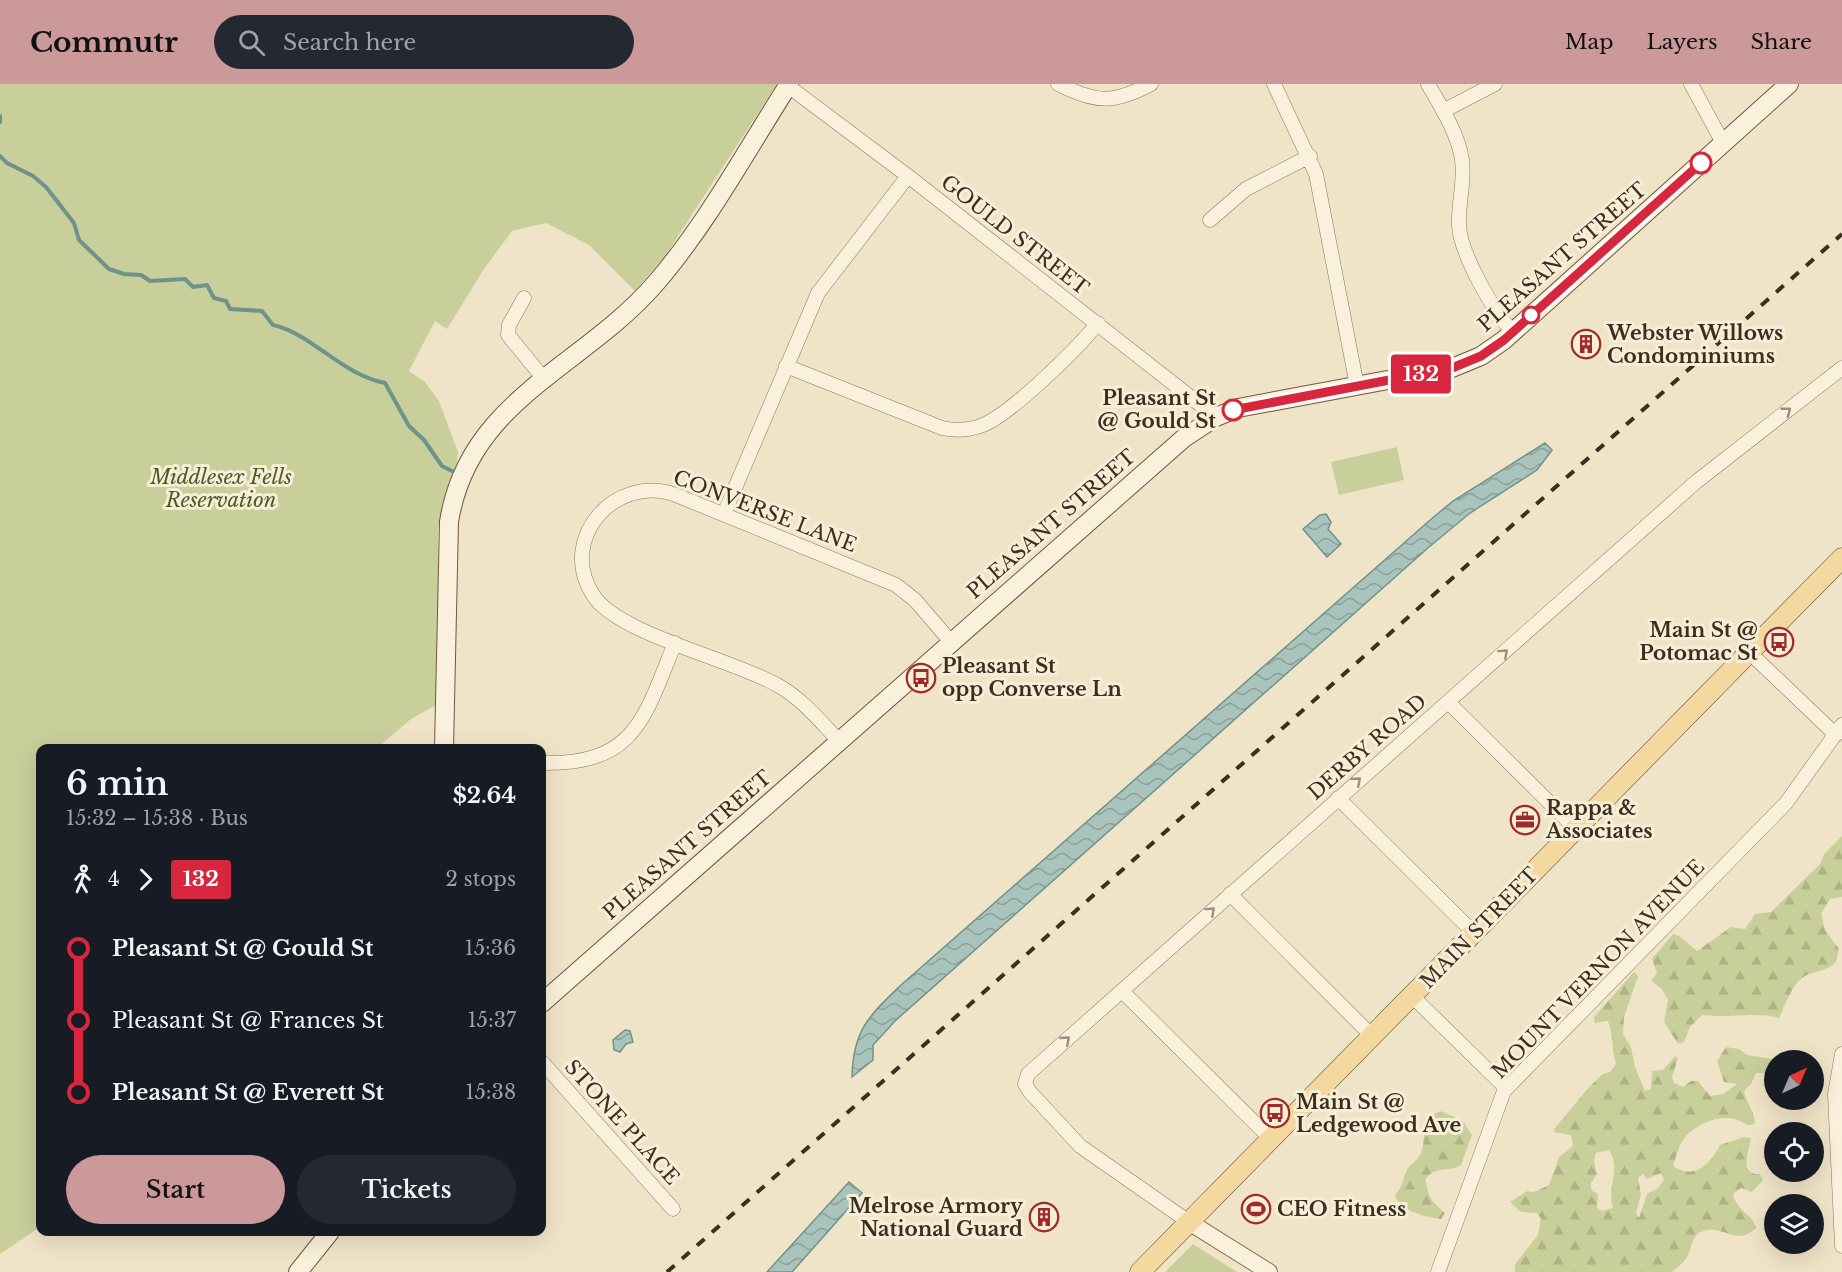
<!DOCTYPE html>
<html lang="en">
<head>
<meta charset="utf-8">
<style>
  body { margin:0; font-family:"Libre Baskerville",serif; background:#242831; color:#f1f3f6; height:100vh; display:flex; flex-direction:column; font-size:22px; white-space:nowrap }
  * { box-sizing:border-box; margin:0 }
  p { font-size:20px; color:#9ea1a6 }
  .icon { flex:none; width:33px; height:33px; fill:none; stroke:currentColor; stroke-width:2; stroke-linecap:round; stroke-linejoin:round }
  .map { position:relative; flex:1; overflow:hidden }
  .details { position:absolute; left:36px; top:660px; width:510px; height:492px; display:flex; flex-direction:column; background:#171b24; border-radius:12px; box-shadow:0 6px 24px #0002 }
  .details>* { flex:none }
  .badge { padding:0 12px; border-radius:4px; font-size:21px; line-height:39px }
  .needle { width:39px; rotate:44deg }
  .tools { position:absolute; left:1764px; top:966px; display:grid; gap:12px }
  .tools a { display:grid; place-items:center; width:60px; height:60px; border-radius:50%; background:#171b24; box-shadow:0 6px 24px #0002; font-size:30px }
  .map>.badge { position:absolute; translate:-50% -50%; box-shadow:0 0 0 3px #fff }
  .legs { display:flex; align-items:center; gap:9px; height:66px; padding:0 30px; font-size:20px }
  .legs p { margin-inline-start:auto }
  .summary { display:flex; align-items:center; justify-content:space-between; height:102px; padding:0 30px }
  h1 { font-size:33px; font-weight:600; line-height:45px }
  .action { display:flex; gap:12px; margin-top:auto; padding:12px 30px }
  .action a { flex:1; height:69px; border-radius:36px; background:#cc999b; color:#111; font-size:24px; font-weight:600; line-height:69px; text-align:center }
  .action a+a { background:#242831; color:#f1f3f6 }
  ul { padding:0 30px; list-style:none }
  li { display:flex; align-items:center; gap:21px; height:72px; font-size:22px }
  li i { display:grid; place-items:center; width:9px; height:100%; margin:0 8px; background:currentColor }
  li i::after { content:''; width:15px; height:15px; margin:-8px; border:4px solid; border-radius:50%; background:#171b24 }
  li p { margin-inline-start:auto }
  li:first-child i { background:linear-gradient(#0000 50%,currentColor 0) }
  li:last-child i { background:linear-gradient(currentColor 50%,#0000 0) }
  header { display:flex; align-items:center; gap:36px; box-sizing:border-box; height:84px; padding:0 30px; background:#cc999b; color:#111 }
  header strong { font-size:28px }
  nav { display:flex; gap:33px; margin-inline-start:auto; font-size:21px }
  .search { width:420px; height:54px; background:#242831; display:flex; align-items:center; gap:15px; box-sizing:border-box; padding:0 21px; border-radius:33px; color:#9ea1a6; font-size:22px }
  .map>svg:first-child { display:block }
</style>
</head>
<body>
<header>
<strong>Commutr</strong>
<div class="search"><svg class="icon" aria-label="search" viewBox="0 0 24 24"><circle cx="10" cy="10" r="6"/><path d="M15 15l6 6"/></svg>Search here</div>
<nav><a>Map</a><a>Layers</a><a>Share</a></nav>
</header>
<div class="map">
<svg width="1842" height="1188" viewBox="0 0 1842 1188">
  <defs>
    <pattern id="forest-firs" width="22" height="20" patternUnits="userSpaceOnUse" patternTransform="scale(1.5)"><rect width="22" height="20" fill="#c9cf9b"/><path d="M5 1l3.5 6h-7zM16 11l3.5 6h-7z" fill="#aeb285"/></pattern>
    <pattern id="water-waves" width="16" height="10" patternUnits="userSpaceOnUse" patternTransform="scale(1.5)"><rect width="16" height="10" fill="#a9c4bc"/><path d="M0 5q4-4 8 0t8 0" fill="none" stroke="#8ba098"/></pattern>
  </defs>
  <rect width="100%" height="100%" fill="#f0e4c8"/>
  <path fill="url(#forest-firs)" fill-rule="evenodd" d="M1842 752V813L1830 815 1821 830 1825 846 1839 865 1836 878C1826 888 1815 887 1805 892 1792 899 1785 922 1779 934 1753 927 1728 935 1702 931L1690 943 1684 958 1678 960 1664 938 1668 916 1661 904 1651 897 1657 889 1652 875 1673 850 1679 852 1697 867 1731 843 1745 845 1755 830 1771 828 1820 780 1824 770Z
    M1634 888 1638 892 1624 933 1623 950 1631 963 1635 983 1645 1007 1651 1005 1652 987 1663 986 1675 972 1678 974 1672 993 1674 999 1683 1003 1691 997H1698L1710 1012 1723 1010 1737 1000 1724 998 1717 977 1726 963 1739 965 1747 971 1779 976H1774V989H1756L1751 1000 1744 1007C1747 1021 1755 1028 1755 1040 1747 1043 1745 1039 1738 1036 1720 1029 1693 1041 1683 1056 1678 1064 1676 1074 1673 1082 1694 1097 1711 1079 1720 1061L1744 1053 1751 1054C1749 1067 1738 1091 1760 1090L1763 1096 1752 1108 1741 1104 1733 1110C1737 1128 1752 1129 1756 1144 1738 1162 1726 1143 1707 1146 1689 1149 1693 1166 1686 1175 1682 1180 1676 1184 1672 1188H1515V1180L1538 1151 1541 1135 1537 1129 1521 1128 1510 1118 1527 1107 1534 1108 1549 1101 1559 1073 1573 1062 1571 1051 1554 1048 1555 1044 1589 1003 1603 990 1610 988 1616 980C1611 965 1614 952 1608 937L1595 939 1594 933ZM1609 1066C1622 1084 1606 1104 1613 1124L1602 1127 1597 1124 1598 1110 1591 1106V1099L1597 1090 1594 1076 1596 1069ZM1661 1089 1664 1096 1658 1104 1647 1110 1639 1134 1636 1129 1641 1111 1638 1094 1643 1090 1647 1095Z
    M1441 1027 1463 1037 1472 1051 1461 1081C1449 1089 1435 1081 1426 1095 1427 1113 1432 1118 1445 1129L1441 1135C1426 1133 1399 1127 1395 1111 1403 1103 1402 1096 1407 1086 1410 1080 1417 1077 1420 1071 1429 1054 1416 1037 1441 1027Z"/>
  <path fill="#c9cf9b" d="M0 0H777L665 172 635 207 589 161 546 139 512 147 484 185 447 245 435 237 409 287 425 298 439 317 458 368 457 379 445 414 438 445V620L411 635 377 664H40V1143L0 1170Z
    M1397 363 1404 396 1339 411 1331 378Z
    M1193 1160 1237 1188H1165Z"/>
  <path fill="url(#water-waves)" stroke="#6f938a" stroke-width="1.5" d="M1545 359 1552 366 1537 386 1470 429 1429 463 895 937 873 961V976L852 993C853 946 869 932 901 901L1429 437 1453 417Z
    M1326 430 1331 438 1328 445 1341 460 1327 473 1303 445 1320 431Z
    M625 946 630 947 633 958 626 960 620 968 614 966 613 956Z
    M849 1098 862 1109 792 1188H767Z"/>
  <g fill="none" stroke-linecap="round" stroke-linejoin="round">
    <path stroke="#6f938a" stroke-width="4" d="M0 32V38
      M0 72 7 79 33 92 46 103 74 139 79 156 109 185 124 190 141 191 150 197 185 195 193 203 207 201 214 214 226 217 230 225 262 227 273 241C311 249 342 291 385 299L409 342 424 356 442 382 454 388"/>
    <g stroke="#8d765c" stroke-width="15">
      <path id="minor" d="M1058 0C1096 19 1113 20 1151 0
        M1274 0 1316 90 1357 302
        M1428 0C1441 23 1458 49 1462 76 1465 98 1458 119 1459 141 1460 169 1493 227 1513 248
        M1691 0 1723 59
        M788 2 908 92 1216 333
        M1443 27 1495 0
        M1210 136 1246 105 1310 72
        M524 214 509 241 508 251 544 295
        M786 282 942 344C955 347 970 346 983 341 1012 329 1077 265 1098 239
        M724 430 818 209 908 92
        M1750 569 1836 651
        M1448 618 1576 745
        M839 657C820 637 803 616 779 602 735 576 617 550 593 511 557 455 615 389 676 411L896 501 915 516 951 558
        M542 679C636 681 644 634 675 559
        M1338 714 1474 849
        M1230 810 1372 952
        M1122 907 1271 1055
        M1412 912 1506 1004
        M1842 970 1835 1010 1842 1162
        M542 978 673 1125
        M1189 1138 1080 1062 1030 1008 1025 1000 1028 990 1696 398 1842 284
        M1438 1188 1504 1007 1786 719 1842 641"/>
    </g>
    <g stroke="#8d765c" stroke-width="18">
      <path id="tertiary" d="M1189 1138 1269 1188"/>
    </g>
    <g stroke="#6f573f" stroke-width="20">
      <path id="secondary" d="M444 664 449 438C468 316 582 284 655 200 707 140 746 67 789 0
        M542 919 1184 354 1216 333 1238 324 1452 284 1481 272 1504 256 1789 0
        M298 1188 330 1148"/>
    </g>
    <g stroke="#5b4430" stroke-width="21">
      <path id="primary" d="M1140 1188 1842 474"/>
    </g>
    <use href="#minor" stroke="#faf1dc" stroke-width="14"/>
    <use href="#tertiary" stroke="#faf1dc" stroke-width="16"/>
    <use href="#secondary" stroke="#faf1dc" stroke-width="18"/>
    <use href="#primary" stroke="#f3d9a0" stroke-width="20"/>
    <path stroke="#3d2e20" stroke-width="4" stroke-dasharray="10 10" stroke-linecap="butt" d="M667 1188 1842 150"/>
  </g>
  <defs><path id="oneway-chevron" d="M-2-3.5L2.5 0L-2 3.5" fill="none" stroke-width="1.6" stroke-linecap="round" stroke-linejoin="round" transform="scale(1.5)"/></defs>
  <g stroke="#9c907e">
    <use href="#oneway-chevron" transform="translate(1787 327) rotate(-38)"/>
    <use href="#oneway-chevron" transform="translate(1504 569) rotate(-42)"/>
    <use href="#oneway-chevron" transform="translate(1357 697) rotate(-41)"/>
    <use href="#oneway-chevron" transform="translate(1211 827) rotate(-42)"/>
    <use href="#oneway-chevron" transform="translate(1066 956) rotate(-41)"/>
  </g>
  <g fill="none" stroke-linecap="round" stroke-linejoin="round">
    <g stroke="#fff" stroke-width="14">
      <path id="line-1" d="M1233 326 1452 284 1481 272 1504 256 1701 79"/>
    </g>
    <use href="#line-1" stroke="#d7263d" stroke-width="9"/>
  </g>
  <defs>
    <g id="building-ring" transform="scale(1.5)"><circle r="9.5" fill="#f7eed8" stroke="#9e2a2b" stroke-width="1.5"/><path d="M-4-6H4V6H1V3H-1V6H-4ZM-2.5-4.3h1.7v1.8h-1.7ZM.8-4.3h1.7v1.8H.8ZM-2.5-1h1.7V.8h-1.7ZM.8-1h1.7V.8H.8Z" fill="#9e2a2b"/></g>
    <g id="bus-ring" transform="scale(1.5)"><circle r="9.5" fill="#f7eed8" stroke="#9e2a2b" stroke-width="1.5"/><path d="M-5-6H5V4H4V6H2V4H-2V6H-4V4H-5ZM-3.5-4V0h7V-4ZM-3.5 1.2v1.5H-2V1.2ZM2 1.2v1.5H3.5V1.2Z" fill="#9e2a2b"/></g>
    <g id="office-ring" transform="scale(1.5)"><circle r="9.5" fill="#f7eed8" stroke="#9e2a2b" stroke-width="1.5"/><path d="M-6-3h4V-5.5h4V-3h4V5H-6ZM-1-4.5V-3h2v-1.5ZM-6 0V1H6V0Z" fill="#9e2a2b"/></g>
    <g id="stadium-ring" transform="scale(1.5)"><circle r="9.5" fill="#f7eed8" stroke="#9e2a2b" stroke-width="1.5"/><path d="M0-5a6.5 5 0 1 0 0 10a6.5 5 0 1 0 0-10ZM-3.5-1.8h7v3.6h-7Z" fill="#9e2a2b"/></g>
  </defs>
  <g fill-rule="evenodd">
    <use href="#building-ring" x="1586" y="260"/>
    <use href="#bus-ring" x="1779" y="558"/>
    <use href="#bus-ring" x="921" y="594"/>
    <use href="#office-ring" x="1525" y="736"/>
    <use href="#bus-ring" x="1275" y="1029"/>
    <use href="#stadium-ring" x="1256" y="1125"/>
    <use href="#building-ring" x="1044" y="1133"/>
  </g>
  <g fill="#fff" stroke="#d7263d" stroke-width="3">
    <circle cx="1701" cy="79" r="10"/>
    <circle cx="1531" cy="231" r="8"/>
    <circle cx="1233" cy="326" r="10"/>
  </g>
  <g text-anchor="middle" stroke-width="6" stroke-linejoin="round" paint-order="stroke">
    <g font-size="20" fill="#3d2e20" stroke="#f7eed8">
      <text transform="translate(1015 151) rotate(38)" y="7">GOULD STREET</text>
      <text transform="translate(1562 173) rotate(-41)" y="7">PLEASANT STREET</text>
      <text transform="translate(765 427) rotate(21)" y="7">CONVERSE LANE</text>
      <text transform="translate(1051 440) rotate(-41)" y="7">PLEASANT STREET</text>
      <text transform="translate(1367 663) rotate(-41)" y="7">DERBY ROAD</text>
      <text transform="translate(687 761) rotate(-41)" y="7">PLEASANT STREET</text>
      <text transform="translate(1479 844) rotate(-46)" y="7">MAIN STREET</text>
      <text transform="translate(1598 885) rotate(-46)" y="7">MOUNT VERNON AVENUE</text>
      <text transform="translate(622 1038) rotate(48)" y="7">STONE PLACE</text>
    </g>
    <g font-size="20" font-weight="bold" fill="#3d2e20" stroke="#f7eed8" text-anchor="start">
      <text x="1607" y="256">Webster Willows<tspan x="1607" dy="23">Condominiums</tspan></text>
      <text x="1758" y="553" text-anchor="end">Main St @<tspan x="1758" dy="23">Potomac St</tspan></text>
      <text x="942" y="589">Pleasant St<tspan x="942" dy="23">opp Converse Ln</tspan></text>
      <text x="1546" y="731">Rappa &amp;<tspan x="1546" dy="23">Associates</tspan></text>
      <text x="1296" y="1025">Main St @<tspan x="1296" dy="23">Ledgewood Ave</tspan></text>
      <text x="1023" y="1129" text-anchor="end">Melrose Armory<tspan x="1023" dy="23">National Guard</tspan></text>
      <text x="1277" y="1132">CEO Fitness</text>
    </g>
    <g font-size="20" font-weight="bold" fill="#3d2e20" stroke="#f7eed8" text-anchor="end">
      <text x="1216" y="321">Pleasant St<tspan x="1216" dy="23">@ Gould St</tspan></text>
    </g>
    <g font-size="20" font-style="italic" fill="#4d5a26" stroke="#f7eed8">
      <text x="221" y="400">Middlesex Fells<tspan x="221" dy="23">Reservation</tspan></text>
    </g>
  </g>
</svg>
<div class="tools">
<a><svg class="needle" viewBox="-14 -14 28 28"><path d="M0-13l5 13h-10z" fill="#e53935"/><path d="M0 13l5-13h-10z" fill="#9ea1a6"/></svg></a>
<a><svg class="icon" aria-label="locate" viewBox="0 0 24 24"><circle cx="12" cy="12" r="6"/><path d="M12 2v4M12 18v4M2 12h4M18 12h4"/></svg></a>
<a><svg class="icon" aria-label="layers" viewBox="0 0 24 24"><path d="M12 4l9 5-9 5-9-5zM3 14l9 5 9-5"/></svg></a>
</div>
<b class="badge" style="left:1421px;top:290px;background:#d7263d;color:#fff">132</b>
<section class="details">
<div class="summary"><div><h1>6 min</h1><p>15:32 – 15:38 · Bus</p></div><b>$2.64</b></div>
<div class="legs"><svg class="icon" aria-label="walk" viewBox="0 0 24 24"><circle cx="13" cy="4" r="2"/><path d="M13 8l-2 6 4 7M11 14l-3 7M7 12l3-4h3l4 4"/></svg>4<svg class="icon" aria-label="forward" viewBox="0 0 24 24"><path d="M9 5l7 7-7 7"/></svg><b class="badge" style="background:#d7263d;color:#fff">132</b><p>2 stops</p></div>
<ul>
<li><i style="color:#d7263d"></i><b>Pleasant St @ Gould St</b><p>15:36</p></li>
<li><i style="color:#d7263d"></i><span>Pleasant St @ Frances St</span><p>15:37</p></li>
<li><i style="color:#d7263d"></i><b>Pleasant St @ Everett St</b><p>15:38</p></li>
</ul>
<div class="action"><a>Start</a><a>Tickets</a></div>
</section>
</div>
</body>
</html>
